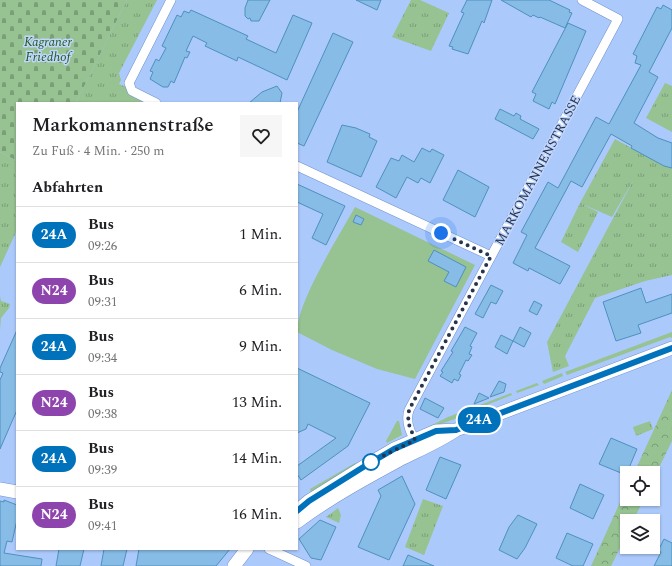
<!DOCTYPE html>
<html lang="de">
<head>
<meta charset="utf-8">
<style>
  body { margin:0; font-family:Spectral,serif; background:#f6f6f6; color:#202124; height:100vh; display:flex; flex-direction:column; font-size:15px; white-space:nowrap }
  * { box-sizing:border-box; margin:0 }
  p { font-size:13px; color:#757577 }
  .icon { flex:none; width:22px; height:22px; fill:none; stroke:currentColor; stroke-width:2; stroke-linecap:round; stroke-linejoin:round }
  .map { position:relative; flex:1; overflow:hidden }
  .sheet { position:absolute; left:16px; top:102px; width:282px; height:448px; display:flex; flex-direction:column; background:#fff; border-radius:0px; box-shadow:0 1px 3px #0004 }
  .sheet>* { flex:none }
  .badge { padding:0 8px; border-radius:13px; font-size:14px; line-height:26px }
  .tools { position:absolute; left:620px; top:466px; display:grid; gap:8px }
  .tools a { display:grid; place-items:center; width:40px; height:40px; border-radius:0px; background:#fff; box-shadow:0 1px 3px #0004; font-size:20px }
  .you { position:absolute; width:20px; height:20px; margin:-10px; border:3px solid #fff; border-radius:50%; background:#1a73e8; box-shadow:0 0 0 6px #1a73e833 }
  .map>.badge { position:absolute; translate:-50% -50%; box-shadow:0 0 0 2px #fff }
  h2 { padding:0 16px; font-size:15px; line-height:36px }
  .round { display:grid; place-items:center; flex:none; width:42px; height:42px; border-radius:0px; background:#f6f6f6 }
  .head { display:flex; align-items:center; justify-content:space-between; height:68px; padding:0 16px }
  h1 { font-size:19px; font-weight:600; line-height:30px }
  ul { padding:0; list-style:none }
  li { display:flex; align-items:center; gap:12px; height:56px; padding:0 16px; border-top:1px solid #e0e0e0 }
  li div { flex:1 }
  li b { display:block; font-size:15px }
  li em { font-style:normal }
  li .badge { min-width:44px; font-weight:700; text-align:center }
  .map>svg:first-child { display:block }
</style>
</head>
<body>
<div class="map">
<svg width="672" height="566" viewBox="0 0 672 566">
  <defs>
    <pattern id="forest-crowns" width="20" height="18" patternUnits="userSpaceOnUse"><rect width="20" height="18" fill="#97c292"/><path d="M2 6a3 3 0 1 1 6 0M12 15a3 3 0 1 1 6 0" fill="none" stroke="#7b9e79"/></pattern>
    <pattern id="cemetery-stones" width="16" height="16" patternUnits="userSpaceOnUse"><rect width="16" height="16" fill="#97c292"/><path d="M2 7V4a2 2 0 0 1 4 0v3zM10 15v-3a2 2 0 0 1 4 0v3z" fill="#7b9e79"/></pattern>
    <pattern id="park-tufts" width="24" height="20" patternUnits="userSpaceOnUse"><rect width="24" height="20" fill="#97c292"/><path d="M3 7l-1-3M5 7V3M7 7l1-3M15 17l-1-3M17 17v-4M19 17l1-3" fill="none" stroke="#7b9e79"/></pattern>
  </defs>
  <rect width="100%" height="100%" fill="#acc9fc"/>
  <path fill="#97c292" d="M355 207 475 265 415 379 377 369 332 350 297 332C297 302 339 236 355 207Z
    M672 332V338L670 337 567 375 565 372Z
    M562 373 563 376 544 384 542 381Z
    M537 383 539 385 517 393 516 391Z
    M511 393 512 395 484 406 483 409 418 432 448 417Z
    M397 421H399L402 435 387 443 386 441Z
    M355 463 357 465 311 494 310 489Z"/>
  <path fill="url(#forest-crowns)" d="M672 390V441L653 480V473H634Z
    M627 487V499H644L633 521H627V534L611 566H591Z"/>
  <path fill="url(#cemetery-stones)" d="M0 0H127L76 103H17V161L0 152Z"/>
  <path fill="url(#park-tufts)" d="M127 0H157L119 73 121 80 119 84 141 94 153 103H76Z
    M411 0H420L449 13 431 51 392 37Z
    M665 83 672 86V132L646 118Z
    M615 139 664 166 672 168V275L645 281 595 298 565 356 569 366 553 372 547 342 634 179 612 217 580 203Z
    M0 152 17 161V230L0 267Z
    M580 203 598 212 578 252 561 242Z
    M0 296 1 301 10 304 9 308 1 318 0 330Z
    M650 421 653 429 636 436 633 427Z
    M423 499 443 506 424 555 405 547Z
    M338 508 341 515 339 523 326 517Z"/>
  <path fill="#86bce5" stroke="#4e90bf" d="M248 0H270L259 21H251L250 18 248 19 245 16V8Z
    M356 0H381L377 10Z
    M467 0H492L484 23 482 21 468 54 452 49 453 47 449 46 464 13 461 12Z
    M501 0H549L570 10 569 12 572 13 565 28 540 17 539 18 533 15 531 17Z
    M663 5 672 10V28L649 72 658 77 634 123 658 138 672 143V168L664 166 631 148 632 146 611 134 582 187 571 181 535 248 570 266 560 284 529 268 528 271 513 263 527 235 521 232 548 182 558 188 596 117 609 124 641 65 635 63 637 56 633 54 657 7 661 9Z
    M191 10 248 36 246 39 276 53 293 15 312 23 287 80 238 57 237 61 205 46 207 43 193 36 186 51 190 52 187 58 185 57 174 83 171 81 168 87H163L150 79 153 72 150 71 156 59 159 61 166 48 162 46 177 15 181 17 184 11 189 13Z
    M568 23 586 31 555 104 552 102 549 109 533 101 536 94 532 92Z
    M333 33 353 42 304 146 297 143V112Z
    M277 86 282 93 280 103H249L262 92Z
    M500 109 514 116 516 113 521 116 520 119 539 129 533 139 495 119Z
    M342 125 356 128 370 134 369 137 377 141 361 177 327 162Z
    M422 148 430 152 432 149 444 155 430 183 421 178 418 183 407 177 396 198 376 187 391 158 399 161 402 155 414 162Z
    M458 170 489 187 475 217 443 200Z
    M297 184 345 206 326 245 312 238 323 214 297 202Z
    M356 215 364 219 361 225 353 222Z
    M434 250 466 267 456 287 444 281 449 272 428 261Z
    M491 285 503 291 496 304 491 302 483 318 475 314Z
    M641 288 646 303 672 294V313L638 325 641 333 616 341 603 302Z
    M534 301 542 305 537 315 529 311Z
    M465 327 477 333 470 346 472 347 469 354 472 355 468 361 466 360 459 374 461 375 458 381 454 379 452 383 440 376 443 372 441 371 453 352 451 351Z
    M520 327 531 333 524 347 513 341Z
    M17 330V410L0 449V380L3 373 0 372V368Z
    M501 335 513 341 507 354 495 347Z
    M297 368 370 403 348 446 301 480 297 474V466L336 438 308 424 306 429 297 433Z
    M499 381 506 384 504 392 490 397Z
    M479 393 489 398 474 404Z
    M425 398 444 408 438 418 420 409Z
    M611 438 637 449 626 475 599 464Z
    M440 457 461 465 446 499 426 490Z
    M402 476 415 504 389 560 358 547 381 496 378 490Z
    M580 484 604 495 593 519 570 508Z
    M4 500 17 505V520L12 542 7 541 4 553 42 559 41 566H0V501L4 502Z
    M518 515 537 524 525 548 517 559 499 550 509 527Z
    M320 520 336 527 321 560 311 558 299 539Z
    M567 533 593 544 583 566H573L556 558Z
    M664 539 672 543V566H654L661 552 658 551Z
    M59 549H84L80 566H56Z
    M104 549H127L123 566H101Z
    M139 549H230L216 566H136Z
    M408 555 434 566H403Z"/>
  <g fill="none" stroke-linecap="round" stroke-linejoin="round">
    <g stroke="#7092ce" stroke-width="10">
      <path id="street" d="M156 103 132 91 129 83 171 0
        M297 166 491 256
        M418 444C411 435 405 422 409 410L618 19 582 0
        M269 549 306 566"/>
    </g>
    <g stroke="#7092ce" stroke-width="14">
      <path id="secondary" d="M0 489 17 492
        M297 511 309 501 365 466 394 449 436 431 456 430
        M297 522C329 498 364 479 399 460 419 450 438 442 456 430L672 348
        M234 566 247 549"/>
    </g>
    <use href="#street" stroke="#fff" stroke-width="9"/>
    <use href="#secondary" stroke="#fff" stroke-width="13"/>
  </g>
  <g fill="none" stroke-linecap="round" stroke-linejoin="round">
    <g stroke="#fff" stroke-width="9">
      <path id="line" d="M297 511 309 501 365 466 394 449 436 431 456 430 672 348"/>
    </g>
    <use href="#line" stroke="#0072bc" stroke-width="6"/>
    <path stroke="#26344d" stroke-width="4" stroke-dasharray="0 7.2" d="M371 462 415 440 408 422 409 410 491 256 441 233"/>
  </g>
  <circle fill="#fff" stroke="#0072bc" stroke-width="2" cx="371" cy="462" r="8"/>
  <g text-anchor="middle" stroke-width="3" stroke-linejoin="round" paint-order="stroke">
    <g font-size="13" font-style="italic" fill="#215a1b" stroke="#c0d6fd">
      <text x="48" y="46">Kagraner<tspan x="48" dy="15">Friedhof</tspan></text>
    </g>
    <g font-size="13" fill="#26344d" stroke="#c0d6fd">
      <text transform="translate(537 170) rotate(-62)" y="5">MARKOMANNENSTRASSE</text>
    </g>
  </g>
</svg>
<div class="tools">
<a><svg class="icon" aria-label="locate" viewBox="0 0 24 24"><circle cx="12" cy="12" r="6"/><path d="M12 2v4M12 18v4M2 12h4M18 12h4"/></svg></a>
<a><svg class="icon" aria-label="layers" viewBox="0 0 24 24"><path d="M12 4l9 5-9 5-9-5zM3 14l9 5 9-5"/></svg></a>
</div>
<div class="you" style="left:441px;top:233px"></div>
<b class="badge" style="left:479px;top:420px;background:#0072bc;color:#fff">24A</b>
<section class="sheet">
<div class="head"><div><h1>Markomannenstraße</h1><p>Zu Fuß · 4 Min. · 250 m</p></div><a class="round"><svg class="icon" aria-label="heart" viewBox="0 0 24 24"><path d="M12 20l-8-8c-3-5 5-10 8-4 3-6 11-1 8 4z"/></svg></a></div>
<h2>Abfahrten</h2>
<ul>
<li><span class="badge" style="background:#0072bc;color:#fff">24A</span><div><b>Bus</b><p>09:26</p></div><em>1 Min.</em></li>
<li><span class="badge" style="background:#8e44ad;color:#fff">N24</span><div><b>Bus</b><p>09:31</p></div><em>6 Min.</em></li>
<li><span class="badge" style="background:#0072bc;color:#fff">24A</span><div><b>Bus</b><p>09:34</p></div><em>9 Min.</em></li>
<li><span class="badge" style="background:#8e44ad;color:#fff">N24</span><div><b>Bus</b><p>09:38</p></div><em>13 Min.</em></li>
<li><span class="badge" style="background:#0072bc;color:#fff">24A</span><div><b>Bus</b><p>09:39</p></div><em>14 Min.</em></li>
<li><span class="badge" style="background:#8e44ad;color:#fff">N24</span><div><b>Bus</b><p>09:41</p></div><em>16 Min.</em></li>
</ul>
</section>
</div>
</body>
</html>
